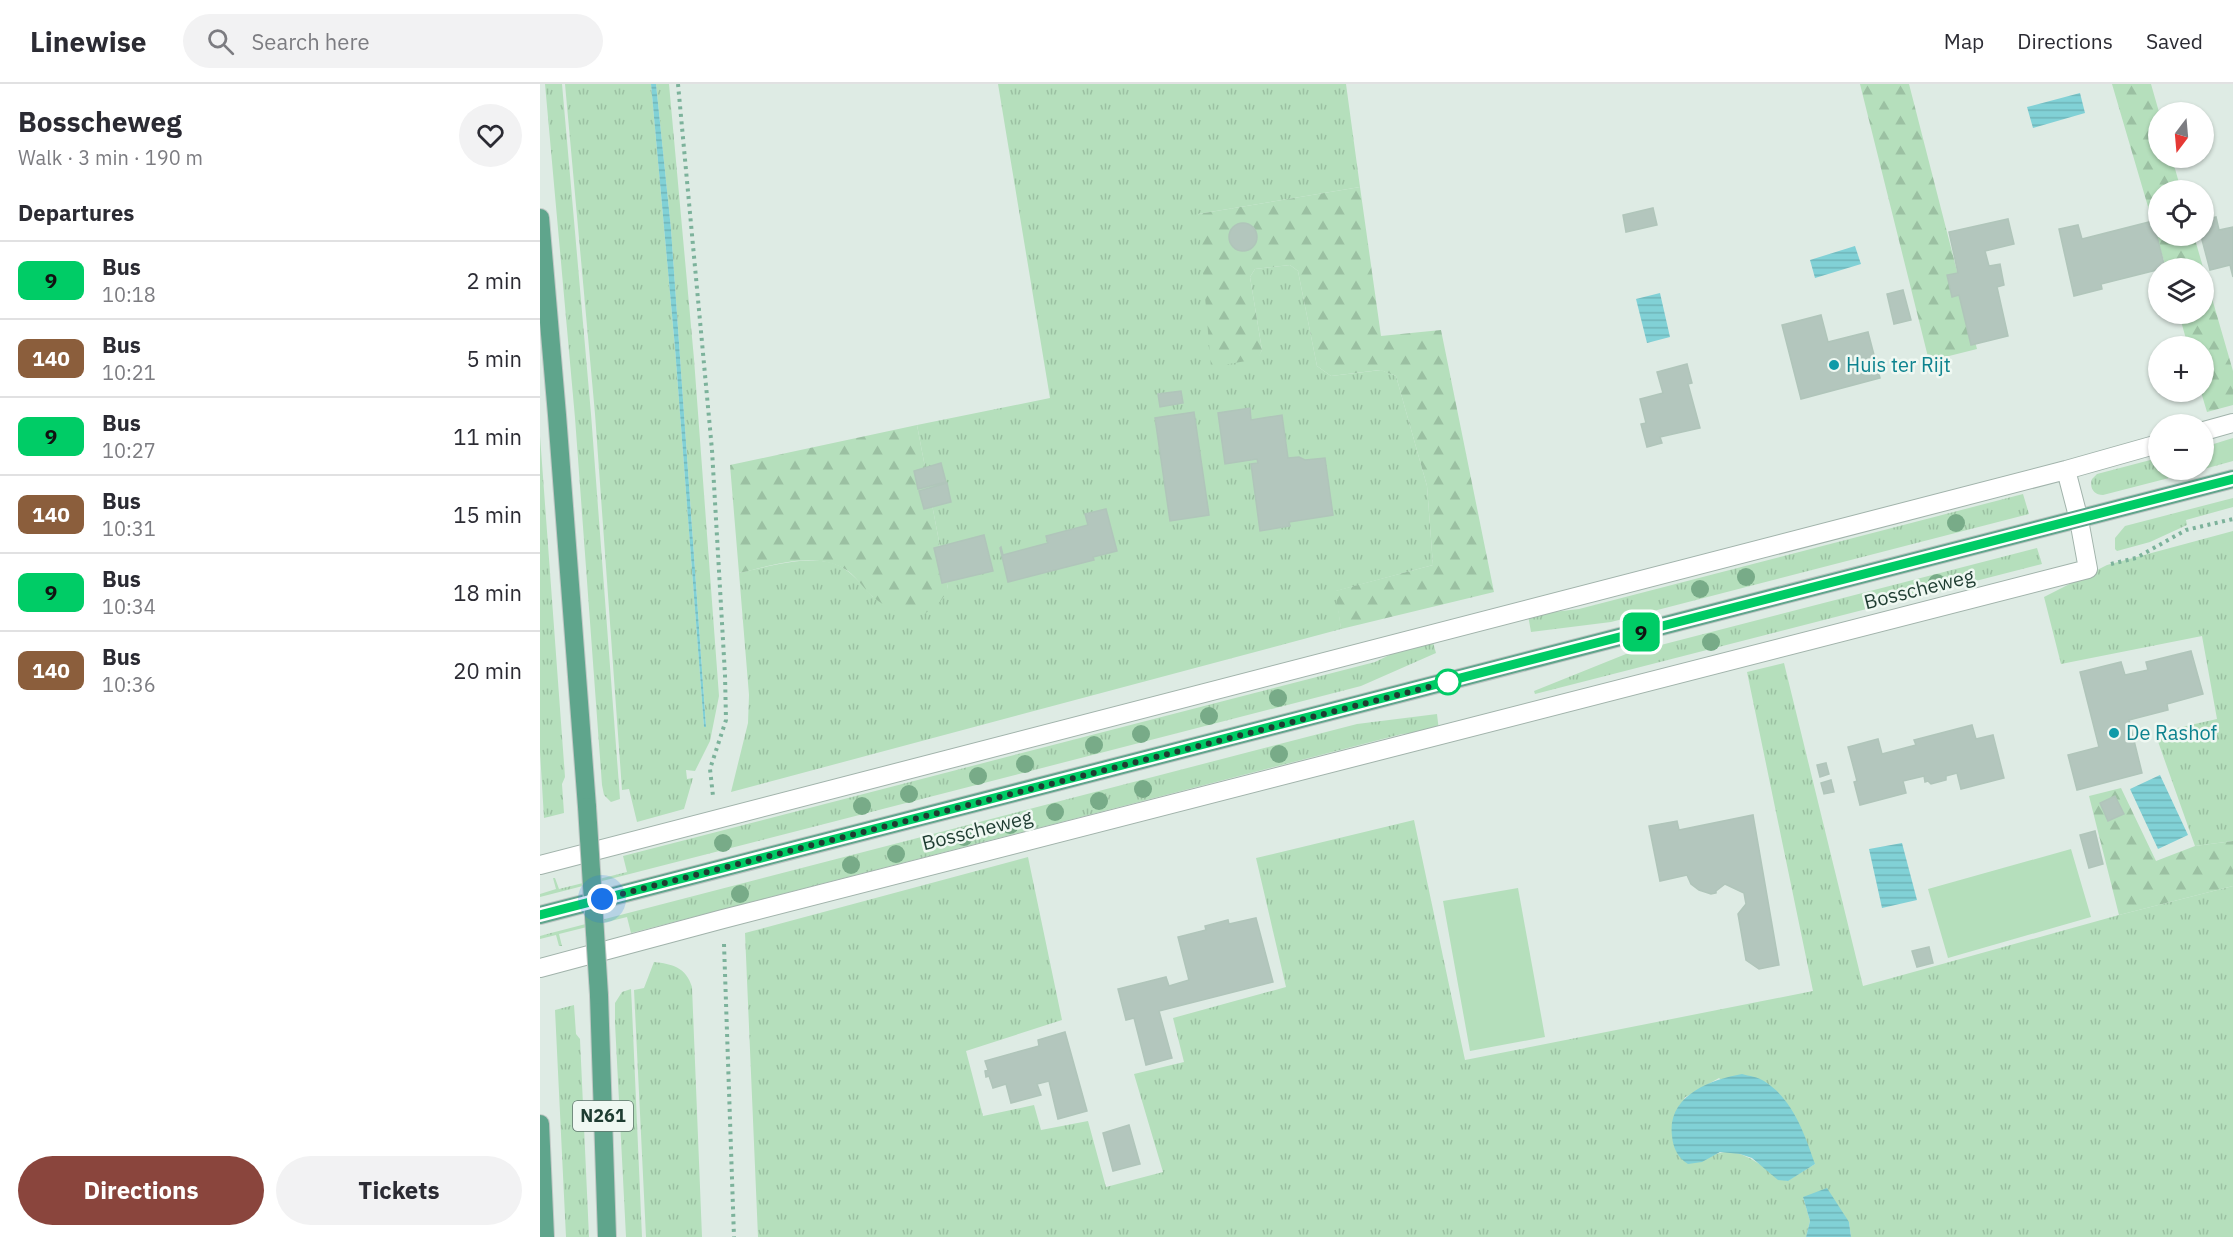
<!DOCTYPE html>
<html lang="en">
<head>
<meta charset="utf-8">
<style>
  body { margin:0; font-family:"IBM Plex Sans",sans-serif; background:#f2f2f3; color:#2b2b33; height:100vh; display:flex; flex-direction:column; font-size:22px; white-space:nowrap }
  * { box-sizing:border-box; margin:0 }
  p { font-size:20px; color:#7c7c81 }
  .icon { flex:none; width:33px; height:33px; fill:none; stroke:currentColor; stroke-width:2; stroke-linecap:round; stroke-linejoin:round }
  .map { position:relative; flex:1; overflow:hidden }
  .side { display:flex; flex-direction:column; background:#fff; width:540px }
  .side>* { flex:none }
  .badge { padding:0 12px; border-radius:9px; font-size:21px; line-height:39px }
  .needle { width:39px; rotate:196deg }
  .buttons { position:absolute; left:1608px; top:18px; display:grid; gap:12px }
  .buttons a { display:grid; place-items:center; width:66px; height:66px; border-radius:50%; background:#fff; box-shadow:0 2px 4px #0004; font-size:30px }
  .you { position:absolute; width:30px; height:30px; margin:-15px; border:4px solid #fff; border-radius:50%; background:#1a73e8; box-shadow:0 0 0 9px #1a73e833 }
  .map>.badge { position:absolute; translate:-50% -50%; box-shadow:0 0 0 3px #fff }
  h2 { padding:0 18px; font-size:22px; line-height:54px }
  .round { display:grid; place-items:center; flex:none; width:63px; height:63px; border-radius:32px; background:#f2f2f3 }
  .headline { display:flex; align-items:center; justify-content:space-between; height:102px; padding:0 18px }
  h1 { font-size:28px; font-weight:800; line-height:45px }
  .action { display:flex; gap:12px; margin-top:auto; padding:12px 18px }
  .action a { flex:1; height:69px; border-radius:36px; background:#8a453d; color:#fff; font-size:24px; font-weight:800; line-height:69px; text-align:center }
  .action a+a { background:#f2f2f3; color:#2b2b33 }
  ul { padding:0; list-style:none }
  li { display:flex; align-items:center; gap:18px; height:78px; padding:0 18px; border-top:2px solid #e1e1e2 }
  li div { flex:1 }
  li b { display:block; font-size:22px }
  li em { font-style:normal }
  li .badge { min-width:66px; font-weight:700; text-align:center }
  header { display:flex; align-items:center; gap:36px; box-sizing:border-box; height:84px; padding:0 30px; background:#fff; border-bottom:2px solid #e1e1e2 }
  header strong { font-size:28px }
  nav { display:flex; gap:33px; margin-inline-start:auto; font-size:21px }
  .search { width:420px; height:54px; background:#f2f2f3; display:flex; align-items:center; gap:15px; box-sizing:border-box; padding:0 21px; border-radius:33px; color:#7c7c81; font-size:22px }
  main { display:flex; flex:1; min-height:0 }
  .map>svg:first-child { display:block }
</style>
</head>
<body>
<header>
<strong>Linewise</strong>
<div class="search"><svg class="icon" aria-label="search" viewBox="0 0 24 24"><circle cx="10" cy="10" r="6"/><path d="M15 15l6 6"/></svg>Search here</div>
<nav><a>Map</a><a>Directions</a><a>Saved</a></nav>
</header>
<main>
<section class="side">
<div class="headline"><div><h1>Bosscheweg</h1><p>Walk · 3 min · 190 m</p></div><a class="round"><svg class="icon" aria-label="heart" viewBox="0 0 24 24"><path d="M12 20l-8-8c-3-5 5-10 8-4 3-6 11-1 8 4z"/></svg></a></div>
<h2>Departures</h2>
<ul>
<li><span class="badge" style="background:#0c6;color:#111">9</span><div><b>Bus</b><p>10:18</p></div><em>2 min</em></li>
<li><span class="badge" style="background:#8b5e3c;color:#fff">140</span><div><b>Bus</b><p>10:21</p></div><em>5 min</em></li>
<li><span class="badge" style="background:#0c6;color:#111">9</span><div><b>Bus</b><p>10:27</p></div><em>11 min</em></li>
<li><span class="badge" style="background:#8b5e3c;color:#fff">140</span><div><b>Bus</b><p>10:31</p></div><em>15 min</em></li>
<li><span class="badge" style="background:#0c6;color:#111">9</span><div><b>Bus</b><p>10:34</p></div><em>18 min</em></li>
<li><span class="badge" style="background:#8b5e3c;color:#fff">140</span><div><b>Bus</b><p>10:36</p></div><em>20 min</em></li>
</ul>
<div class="action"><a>Directions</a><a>Tickets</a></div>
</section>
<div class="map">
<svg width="1693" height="1153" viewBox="0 0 1693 1153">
  <defs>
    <pattern id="grass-tufts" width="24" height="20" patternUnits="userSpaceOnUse" patternTransform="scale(1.5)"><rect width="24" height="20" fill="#b5dfbc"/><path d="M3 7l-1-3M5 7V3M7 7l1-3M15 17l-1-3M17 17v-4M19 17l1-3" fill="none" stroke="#9bc0a2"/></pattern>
    <pattern id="forest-firs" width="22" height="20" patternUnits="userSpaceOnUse" patternTransform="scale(1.5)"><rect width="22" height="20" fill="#b5dfbc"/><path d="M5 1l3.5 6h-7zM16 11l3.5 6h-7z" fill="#9bc0a2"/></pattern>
    <pattern id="water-rules" width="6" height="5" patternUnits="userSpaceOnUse" patternTransform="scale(1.5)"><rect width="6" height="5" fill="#81d1d6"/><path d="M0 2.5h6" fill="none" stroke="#6fb4b8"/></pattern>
  </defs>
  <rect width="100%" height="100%" fill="#deebe4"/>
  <path fill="url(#grass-tufts)" fill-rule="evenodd" d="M5 0H22L51 330 80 715 71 718 64 711 62 701 35 334Z
    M25 0H111L135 264 164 643 166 642 131 145 116 0H129L154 275 179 612 170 657 155 687 146 686 147 695 153 694 144 725 97 738 89 705 82 706 55 330Z
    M458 0H806L820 103 658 130 717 275 722 266 710 193 715 185 750 181 758 187 777 282 791 292 841 286 856 292 887 402 893 481 796 507 801 545 191 708 208 639 209 611 199 489C228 483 281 466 306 486 316 493 325 504 333 513L408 505 377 341 510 314Z
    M0 352 25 693 22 700 24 729 4 734 0 668Z
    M1693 354V377L1664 385V363Z
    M1618 374V386H1660L1563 411C1554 411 1549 404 1552 395L1557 390Z
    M1483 410 1489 430 1071 538 991 548 988 531 1039 525Z
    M1693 414V423L1646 436 1647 441 1610 458 1577 467 1575 465V454L1585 442Z
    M1693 447V757L1655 762 1615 649 1677 635 1662 552 1521 580 1504 513 1567 481Z
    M1497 464 1502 480 995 610 994 607 1086 570Z
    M892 555 896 569 821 602 0 813V810L16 805 13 794H15L19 805 87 788 83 772 835 578 872 560Z
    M1244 579 1323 902 1579 831 1693 802V1153H1311L1309 1138 1263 1113 1270 1137 1266 1153H218L205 849 488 773 522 936 426 967 443 1032 494 1021 501 1046 548 1037 566 1103 623 1088 594 990 644 978 633 934 746 903 716 774 874 736 925 976 1273 907 1207 588ZM1179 994 1275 1080 1247 1097C1223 1086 1202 1059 1173 1071L1144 1014Z
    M897 630 899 647 862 650 91 849 87 833 19 850 22 862H19L16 851 0 855V852L11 849 817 640Z
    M114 878C132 880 146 883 152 903L162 1153H106L94 906 104 904Z
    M91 905 92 925 102 1153H86L75 939V919L82 908Z
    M34 921 36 950 40 955 49 1153H26L15 926Z"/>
  <path fill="url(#forest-firs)" d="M1320 0H1369L1437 265 1389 277Z
    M1572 0H1611L1619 28 1618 74H1632L1641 106H1618V152H1654L1693 287V321L1667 328 1661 308H1664V262H1648L1639 230H1664V184H1626Z
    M820 103 841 252 901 246 954 508 801 545 795 507 893 481 887 402 856 292 840 286 791 292 777 282 758 187 750 181 715 185 710 193 722 266 718 275 671 283 658 130Z
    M377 341 408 505C390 542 361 535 333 513 323 504 315 490 303 484 298 481 291 479 286 478 258 472 226 483 199 489L190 381Z
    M1581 704 1616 777 1655 762 1693 757V802L1579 831 1549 712Z"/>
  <path fill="#b5dfbc" d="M1531 765 1551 833 1408 874 1388 805Z
    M978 804 1005 953 930 967 903 817Z"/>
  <path fill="url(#water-rules)" d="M111 0H116L131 145 166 643H164L135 264Z
    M1540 9 1545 29 1493 44 1487 23Z
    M1315 162 1321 180 1275 194 1270 176Z
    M1120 209 1130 253 1107 259 1096 215Z
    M1620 691 1648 751 1618 765 1590 705Z
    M1362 759 1377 816 1342 824 1329 765Z
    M1202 990C1209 992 1218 993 1224 997 1253 1015 1265 1051 1275 1080L1248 1097 1238 1096 1212 1074 1200 1070 1180 1068 1162 1078 1148 1080C1138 1074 1133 1064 1132 1052 1127 1012 1169 996 1202 990Z
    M1287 1104 1309 1138 1311 1153H1266L1270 1137 1263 1113Z"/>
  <path fill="#b3c6bd" stroke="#b0c5ba" stroke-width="1.5" d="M1113 124 1117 141 1086 148 1083 131Z
    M1676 133 1679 146 1693 143V193L1690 181 1670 186 1661 152H1664V136Z
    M1468 135 1474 160 1445 167 1449 182 1460 180 1464 201 1457 203 1468 252 1431 261 1419 211 1412 213 1407 191 1418 189 1409 148Z
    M1613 137 1625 184 1561 200 1562 205 1534 212 1519 145 1538 141 1542 155Z
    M689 153a14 14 0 1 1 28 0a14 14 0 1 1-28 0Z
    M1363 206 1371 236 1354 240 1347 210Z
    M1281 231 1288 258 1328 248 1340 294 1261 315 1242 241Z
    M1147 280 1152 299 1148 300 1160 344 1120 353 1122 359 1107 363 1101 340 1106 339 1100 315 1123 309 1117 288Z
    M641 307 643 319 620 323 618 310Z
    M710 324 711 336 742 331 748 374 759 373 765 376 785 374 793 431 749 438 750 442 720 447 711 380 718 379 717 375 685 380 678 329Z
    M654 328 669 431 630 437 615 334Z
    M401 379 406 398 378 405 374 387Z
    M407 399 411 418 384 425 379 407Z
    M566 425 577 467 553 473 554 476 468 498 460 464 461 463 463 471 508 459 506 452 548 441 545 430Z
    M444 451 453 487 402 499 394 464Z
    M1651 567 1663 610 1627 620 1628 626 1589 636 1602 689 1537 706 1528 671 1559 663 1540 588 1581 578 1585 591 1608 586 1606 578Z
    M1432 641 1436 655 1453 651 1464 694 1421 705 1417 689 1406 692V696L1391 700 1388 697 1385 698 1384 692 1363 697 1366 709 1320 721 1314 698 1317 697 1308 663 1338 655 1342 670 1376 661 1374 656Z
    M1286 679 1289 690 1280 693 1277 681Z
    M1291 696 1294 708 1284 710 1281 699Z
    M1575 712 1584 730 1568 737 1560 719Z
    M1213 731 1239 881 1219 885 1206 876 1198 830 1206 820 1204 809 1185 800 1176 807V809L1171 810 1159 806 1151 800 1147 791 1120 797 1109 742 1137 737 1139 746Z
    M1555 747 1563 780 1549 784 1540 751Z
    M716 834 733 898 619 927 632 974 606 981 594 934 586 936 578 905 626 893 629 902 649 896 638 853 666 846 665 842 688 836 689 840Z
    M1389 863 1393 879 1377 883 1372 867Z
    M525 948 547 1027 518 1035 509 997 497 1000 501 1011 471 1019 466 1000 453 1004 449 992 446 993 445 987 448 986 445 977 499 962 498 956Z
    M589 1041 600 1080 573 1087 563 1049Z"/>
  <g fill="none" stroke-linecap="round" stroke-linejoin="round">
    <g stroke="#a1b3ab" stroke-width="20">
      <path id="minor" d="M1664 347 1693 339
        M0 781 1526 386 1618 360
        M0 884 183 835 1548 485 1539 436 1526 386"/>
    </g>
    <g stroke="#c0c8c5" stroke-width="20">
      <path id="major" d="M0 134 17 331 47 723
        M0 831 1693 395
        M59 911 67 1153
        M0 1040 5 1153"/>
    </g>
    <path stroke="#7cb29b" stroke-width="4" stroke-dasharray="3 4.5" stroke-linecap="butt" d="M138 0 172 366 185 591 186 636 170 685 173 712
      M1571 480 1596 474 1646 446 1693 435
      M184 860 194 1153"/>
    <use href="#minor" stroke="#fff" stroke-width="18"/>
    <use href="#major" stroke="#5fa58c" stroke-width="18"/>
    <g stroke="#c0c8c5" stroke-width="20" stroke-linecap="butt">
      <path id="major-bridge" d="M47 723 59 911"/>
    </g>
    <use href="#major-bridge" stroke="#5fa58c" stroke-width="18"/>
  </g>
  <g fill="#78ab88">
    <circle cx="1416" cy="439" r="9"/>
    <circle cx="1206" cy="493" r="9"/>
    <circle cx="1397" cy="499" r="9"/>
    <circle cx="1160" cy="505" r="9"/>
    <circle cx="1171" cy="558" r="9"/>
    <circle cx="738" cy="614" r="9"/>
    <circle cx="669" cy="632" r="9"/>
    <circle cx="601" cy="650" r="9"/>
    <circle cx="554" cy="661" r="9"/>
    <circle cx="739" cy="670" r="9"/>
    <circle cx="485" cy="680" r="9"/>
    <circle cx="438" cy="692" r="9"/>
    <circle cx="603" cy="705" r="9"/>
    <circle cx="369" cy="710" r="9"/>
    <circle cx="559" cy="717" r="9"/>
    <circle cx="322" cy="722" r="9"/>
    <circle cx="515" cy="728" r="9"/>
    <circle cx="470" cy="741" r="9"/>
    <circle cx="424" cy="753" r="9"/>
    <circle cx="183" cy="759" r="9"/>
    <circle cx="356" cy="770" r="9"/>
    <circle cx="311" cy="781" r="9"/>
    <circle cx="200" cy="810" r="9"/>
  </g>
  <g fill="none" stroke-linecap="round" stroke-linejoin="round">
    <g stroke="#fff" stroke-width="14">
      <path id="line" d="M0 831 1693 395"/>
    </g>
    <use href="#line" stroke="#0c6" stroke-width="9"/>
    <path stroke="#1e3c31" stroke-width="6" stroke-dasharray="0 10.8" d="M62 815 916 596 908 598"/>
  </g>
  <g fill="#0f9aa8" stroke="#eff8f2" stroke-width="2">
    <circle cx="1294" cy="281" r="6"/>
    <circle cx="1574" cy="649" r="6"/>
  </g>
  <circle fill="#fff" stroke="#0c6" stroke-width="3" cx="908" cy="598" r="12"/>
  <g text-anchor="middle" stroke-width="5" stroke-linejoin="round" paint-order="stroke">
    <rect fill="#eff8f2" stroke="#5d746b" stroke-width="1.5" x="33" y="1017" width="60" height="30" rx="4.5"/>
    <g font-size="18" font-weight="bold" fill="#1e3c31">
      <text x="63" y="1038">N261</text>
    </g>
    <g font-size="20" fill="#0d838f" stroke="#eff8f2" text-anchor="start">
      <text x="1306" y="288">Huis ter Rijt</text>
      <text x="1586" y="656">De Rashof</text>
    </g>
    <g font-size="20" fill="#1e3c31" stroke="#eff8f2">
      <text transform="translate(1379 505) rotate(-14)" y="7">Bosscheweg</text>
      <text transform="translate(437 746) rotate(-14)" y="7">Bosscheweg</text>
    </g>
  </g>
</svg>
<div class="buttons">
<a><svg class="needle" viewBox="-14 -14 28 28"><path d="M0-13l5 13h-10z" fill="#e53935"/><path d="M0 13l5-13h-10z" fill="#7c7c81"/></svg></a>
<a><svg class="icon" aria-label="locate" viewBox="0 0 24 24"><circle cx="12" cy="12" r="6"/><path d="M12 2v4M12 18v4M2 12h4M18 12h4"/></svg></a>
<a><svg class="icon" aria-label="layers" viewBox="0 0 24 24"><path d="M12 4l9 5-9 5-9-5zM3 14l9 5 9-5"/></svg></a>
<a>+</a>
<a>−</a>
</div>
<div class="you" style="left:62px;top:815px"></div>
<b class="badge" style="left:1101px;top:548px;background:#0c6;color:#111">9</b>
</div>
</main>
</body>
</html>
